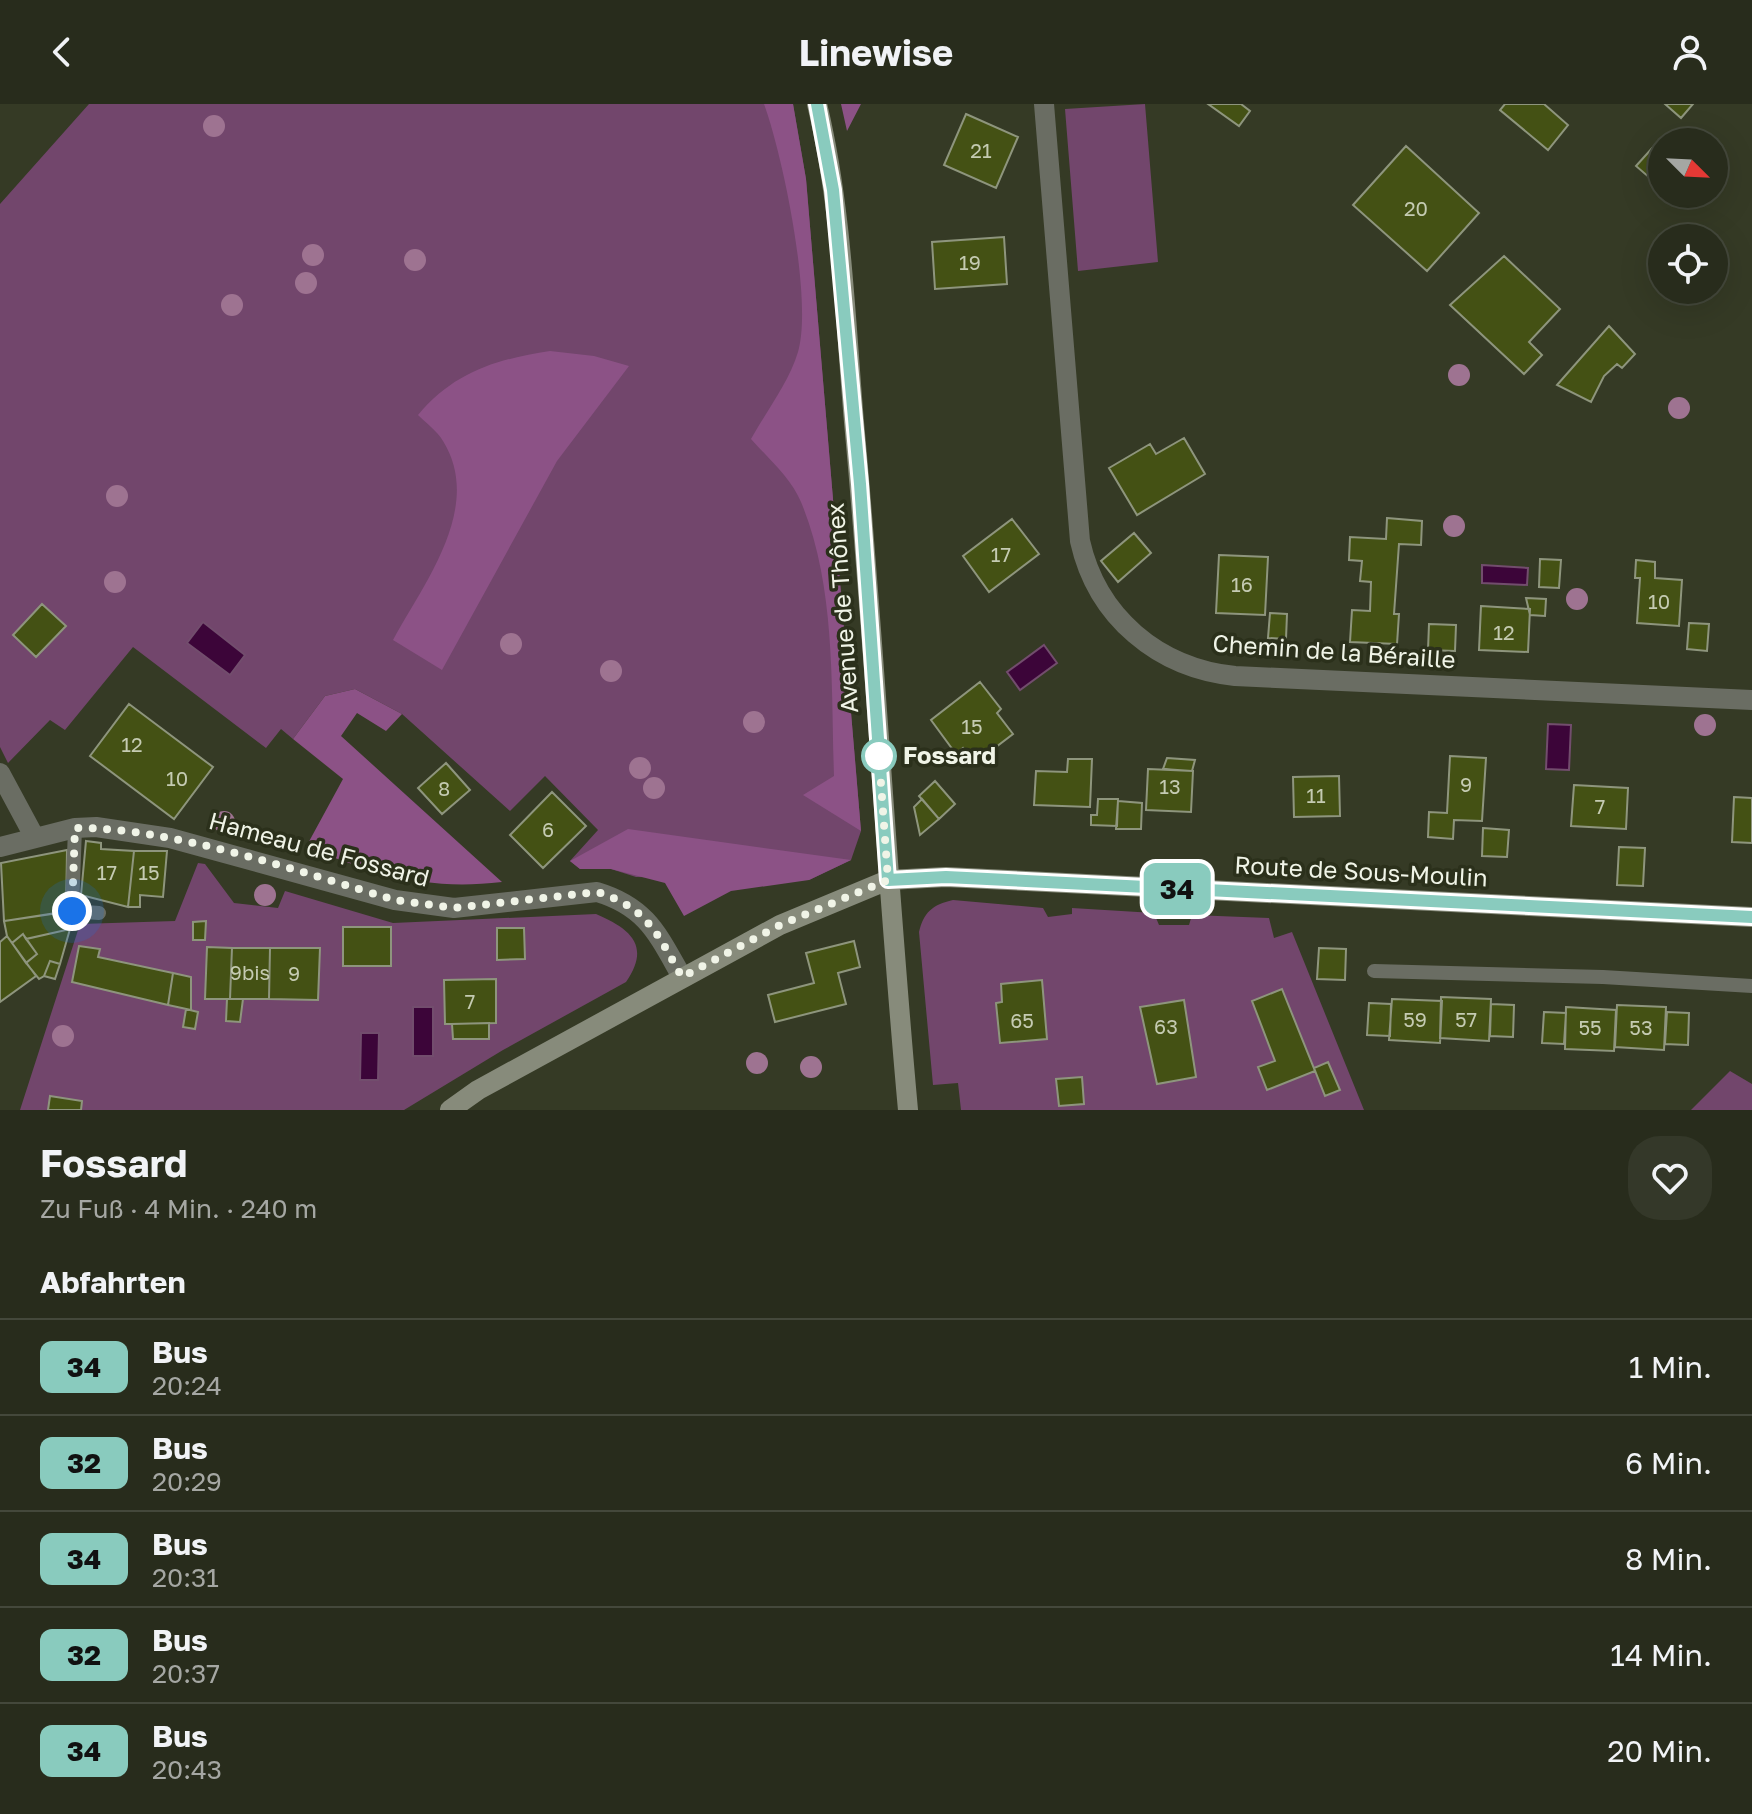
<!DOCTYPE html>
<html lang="de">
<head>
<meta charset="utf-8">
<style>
  body { margin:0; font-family:"Golos Text",sans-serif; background:#343829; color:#f1f3f6; height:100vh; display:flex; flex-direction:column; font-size:30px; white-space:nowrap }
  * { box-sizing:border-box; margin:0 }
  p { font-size:26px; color:#a5a7a3 }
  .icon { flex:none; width:44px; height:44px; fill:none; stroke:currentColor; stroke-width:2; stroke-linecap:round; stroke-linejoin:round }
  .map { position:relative; height:1006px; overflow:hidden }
  .sheet { display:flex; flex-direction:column; background:#282c1c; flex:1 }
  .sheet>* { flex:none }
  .badge { padding:0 16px; border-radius:12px; font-size:28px; line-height:52px }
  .needle { width:52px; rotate:114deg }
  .buttons { position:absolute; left:1648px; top:24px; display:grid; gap:16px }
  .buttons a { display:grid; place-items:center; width:80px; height:80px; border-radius:50%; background:#282c1c; box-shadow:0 8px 32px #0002,0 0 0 2px #44483b; font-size:40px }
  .you { position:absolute; width:40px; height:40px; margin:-20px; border:6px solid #fff; border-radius:50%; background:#1a73e8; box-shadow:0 0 0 12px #1a73e833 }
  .map>.badge { position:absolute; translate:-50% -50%; box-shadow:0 0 0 4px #fff }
  h2 { padding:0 40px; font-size:30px; line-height:72px }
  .round { display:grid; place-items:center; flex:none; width:84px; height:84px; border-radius:32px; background:#343829 }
  .overview { display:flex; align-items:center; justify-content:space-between; height:136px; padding:0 40px }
  h1 { font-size:38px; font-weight:700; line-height:60px }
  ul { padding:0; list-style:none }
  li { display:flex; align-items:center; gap:24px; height:96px; padding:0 40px; border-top:2px solid #44483b }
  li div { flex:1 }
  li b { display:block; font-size:30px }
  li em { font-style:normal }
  li .badge { min-width:88px; font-weight:700; text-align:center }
  header { display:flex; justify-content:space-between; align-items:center; height:104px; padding:0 40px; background:#282c1c; font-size:36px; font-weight:700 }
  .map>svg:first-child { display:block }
</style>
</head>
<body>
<header><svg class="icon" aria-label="back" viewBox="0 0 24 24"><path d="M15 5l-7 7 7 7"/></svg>Linewise<svg class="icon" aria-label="person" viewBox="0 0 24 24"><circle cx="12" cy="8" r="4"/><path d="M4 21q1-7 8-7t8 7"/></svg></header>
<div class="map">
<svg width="1752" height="1006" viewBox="0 0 1752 1006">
  <rect width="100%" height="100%" fill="#353a25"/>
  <path fill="#72466c" d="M89 0H793L806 75 861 727 851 756 809 776 636 773 611 765H580L570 757 598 726 545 672 510 707 402 610 355 585 325 592 293 635 281 625 266 644 133 543 65 626 50 616 8 659 0 643V100Z
    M1145 0 1158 158 1078 167 1065 5Z
    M198 759 205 760 234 799 278 804 285 787 393 819 596 810C631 825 651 842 626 878L503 946 404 1006H20L80 820 175 817Z
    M953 796 1043 804 1048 813 1072 810V804L1154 809 1159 821H1189L1192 811 1269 814 1274 834 1292 828 1364 1006H961L958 979 933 981 919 828C924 808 932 801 953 796Z
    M1730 967 1752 980V1006H1691Z"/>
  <path fill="#8c5286" d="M764 0H793L806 75 861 727 803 691 834 672C831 582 836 482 801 398 791 374 768 354 751 335 766 308 789 278 798 248 813 197 783 52 764 0Z
    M841 0H861L847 27Z
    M550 247 594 252 629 262 557 357 442 566 393 536C424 479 484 403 443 337 437 327 426 319 418 311 454 268 497 255 550 247Z
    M355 585 402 610 386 627 357 609 341 632 502 778C425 787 377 770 306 743L343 675 293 635 325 592Z
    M628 725 851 756 809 776 731 787 684 812 665 779 611 765H580L570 757Z"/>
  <path fill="#3c0539" stroke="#724d6d" stroke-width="2" d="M1482 461 1528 464 1527 481 1482 479Z
    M203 518 245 551 230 571 187 539Z
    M1044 541 1057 559 1020 586 1007 568Z
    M1548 620 1571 621 1569 666 1546 665Z
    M413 903H433V952H413Z
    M361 929H379L378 976H360Z"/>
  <path fill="#445114" stroke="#8e957d" stroke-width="2" d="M1208 0H1241L1250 7 1239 22Z
    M1505 0H1544L1568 21 1548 46 1500 6Z
    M1665 0H1693L1681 14Z
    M966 10 1018 33 996 84 944 61Z
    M1655 41 1662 47V77L1658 81 1636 62Z
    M1406 42 1479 109 1427 167 1353 101Z
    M1004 133 1007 180 935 185 932 138Z
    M1504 152 1560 205 1529 238 1542 251 1524 270 1450 201Z
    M1609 222 1635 250 1622 264 1617 260 1604 272 1591 298 1557 281Z
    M1184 334 1205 370 1137 411 1109 364 1150 340 1156 350Z
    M1387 414 1422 417 1421 441 1399 440 1394 510H1399L1397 540 1350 538 1352 506 1370 507 1371 478 1360 477 1362 457 1349 456 1350 433 1386 435Z
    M1012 415 1039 450 989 488 963 452Z
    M1134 429 1151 449 1118 478 1101 457Z
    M1219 451 1268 453 1265 511 1216 509Z
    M1540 455 1561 456 1559 484 1539 483Z
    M1636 456 1655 458V474L1682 476 1679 522 1637 519 1640 474H1635Z
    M1526 494 1546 495 1545 512 1530 511Z
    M42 500 66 522 36 553 13 531Z
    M1481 502 1530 505 1528 548 1479 546Z
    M1270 509 1287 510 1286 535 1268 534Z
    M1689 519 1709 520 1707 547 1687 545Z
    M1429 520 1456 521 1455 547 1428 546Z
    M980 578 1001 605 997 609 1013 630 975 659 963 644 956 650 931 616Z
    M129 600 213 663 174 715 90 652Z
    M1450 652 1486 654 1482 717 1454 716 1453 735 1428 733 1429 708 1447 709Z
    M1167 654 1195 656 1192 667 1163 665Z
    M1068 655H1092L1090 703 1034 701 1036 667 1067 668Z
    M446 659 470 686 442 710 418 684Z
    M1148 665 1193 667 1191 708 1146 706Z
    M1339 672 1340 712 1294 713 1293 673Z
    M935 677 955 700 939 715 919 692Z
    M1574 681 1628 684 1626 725 1571 722Z
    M552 688 586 722 543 764 510 731Z
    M1734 693 1752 694V739L1732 738Z
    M922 695 939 715 920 731 914 703Z
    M1098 695H1118L1117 722 1091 721V711H1097Z
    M1118 697 1142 699 1141 725H1116Z
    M1483 724 1509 726 1507 753 1482 752Z
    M86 737 101 739V745L134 747 128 803 81 791Z
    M1619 743 1645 744 1643 782 1617 781Z
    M67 746 66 808 4 817 1 759Z
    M134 747H167L163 793 140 791V803H128Z
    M63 808 66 826 26 835 23 830 12 839 7 832 4 817Z
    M206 817 205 836H193V818Z
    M343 823H391V862H343Z
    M497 824H524L525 855 497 856Z
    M70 825 60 860 50 857 44 872 39 875 26 859 37 850 26 835Z
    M23 830 37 850 26 859 12 839Z
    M7 832 36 872 0 898V838Z
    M854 837 860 863 838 869 846 900 775 918 768 891 814 879 806 849Z
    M79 842 100 845 98 853 173 869 168 901 72 878Z
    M207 843 232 844 230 895H205Z
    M232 844H270L269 895H230Z
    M270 844H320L318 896 269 895Z
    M1319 844 1346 845 1345 876 1317 875Z
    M50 857 60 860 55 875 44 872Z
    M173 869 191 873V906L168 901Z
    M496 875V919L445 920 444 876Z
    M1042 876 1047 935 1000 939 996 899 1002 898 1001 880Z
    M1282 885 1315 967 1267 986 1258 963 1275 957 1252 897Z
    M1441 893 1491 895 1489 937 1440 934Z
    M227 895H243L240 918 226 917Z
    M1392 895 1442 897 1440 939 1389 936Z
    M1184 896 1196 973 1157 980 1140 903Z
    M1369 899 1391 900 1390 932 1367 931Z
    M1491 900 1514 901 1513 933 1490 932Z
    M1617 901 1666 903 1664 946 1615 943Z
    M1566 903 1616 906 1614 947 1565 945Z
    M186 905 198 908 195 925 183 923Z
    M1544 908 1566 909 1564 940 1542 939Z
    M1667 908 1689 909 1688 941 1665 940Z
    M489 919V935H453L452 920Z
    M1328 958 1340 986 1325 992 1314 964Z
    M1082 973 1084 1000 1059 1002 1056 975Z
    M50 992 82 997 81 1006H48Z"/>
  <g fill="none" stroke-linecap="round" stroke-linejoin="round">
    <path stroke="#6a6d63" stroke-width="14" d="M75 724 72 807 99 809
      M1374 867 1603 873 1752 882"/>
    <path stroke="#6a6d63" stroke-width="20" d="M1044 0 1080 437C1097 513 1158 564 1235 572L1752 596
      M0 669 35 734
      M0 743 75 724 96 723 170 734 395 796 454 804 597 788C647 803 658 831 682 873"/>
    <path stroke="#878b7b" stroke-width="20" d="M817 0C842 104 845 212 854 318 875 547 887 777 908 1006
      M450 1006 478 986 780 821 888 776 946 773 1752 813"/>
  </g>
  <g fill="#9e7391">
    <circle cx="214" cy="22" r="11"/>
    <circle cx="313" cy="151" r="11"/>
    <circle cx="415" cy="156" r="11"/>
    <circle cx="306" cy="179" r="11"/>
    <circle cx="232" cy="201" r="11"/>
    <circle cx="1459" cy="271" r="11"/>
    <circle cx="1679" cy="304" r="11"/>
    <circle cx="117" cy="392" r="11"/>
    <circle cx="1454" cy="422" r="11"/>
    <circle cx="115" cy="478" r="11"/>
    <circle cx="1577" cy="495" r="11"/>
    <circle cx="511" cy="540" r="11"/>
    <circle cx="611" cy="567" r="11"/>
    <circle cx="754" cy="618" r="11"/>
    <circle cx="1705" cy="621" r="11"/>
    <circle cx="640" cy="664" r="11"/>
    <circle cx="654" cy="684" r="11"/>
    <circle cx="224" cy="718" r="11"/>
    <circle cx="265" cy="791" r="11"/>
    <circle cx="63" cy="932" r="11"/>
    <circle cx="757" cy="959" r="11"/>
    <circle cx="811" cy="963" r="11"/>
  </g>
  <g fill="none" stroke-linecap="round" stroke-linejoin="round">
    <g stroke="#fff" stroke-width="18">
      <path id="line" d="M817 0 833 86 860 380 888 776 946 773 1752 813"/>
    </g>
    <use href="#line" stroke="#89cbbe" stroke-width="12"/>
    <path stroke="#f0f4e7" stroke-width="8" stroke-dasharray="0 14.4" d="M72 807 75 724C172 723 300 768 395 796L454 804 597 788C647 803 658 831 682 873L780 821 888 776 879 652"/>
  </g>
  <circle fill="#fff" stroke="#89cbbe" stroke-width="4" cx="879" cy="652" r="16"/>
  <g text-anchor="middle" stroke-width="7" stroke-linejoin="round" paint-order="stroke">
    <g font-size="20" fill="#c5cbb2">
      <text x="981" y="54">21</text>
      <text x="1416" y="112">20</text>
      <text x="970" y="166">19</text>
      <text x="1001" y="458">17</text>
      <text x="1242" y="488">16</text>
      <text x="1659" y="505">10</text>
      <text x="1504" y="536">12</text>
      <text x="972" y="630">15</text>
      <text x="132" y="648">12</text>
      <text x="177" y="682">10</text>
      <text x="1466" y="688">9</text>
      <text x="1170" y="690">13</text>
      <text x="444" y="692">8</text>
      <text x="1316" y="699">11</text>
      <text x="1600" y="710">7</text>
      <text x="548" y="733">6</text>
      <text x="107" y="776">17</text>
      <text x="149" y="776">15</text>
      <text x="250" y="876">9bis</text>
      <text x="294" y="877">9</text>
      <text x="470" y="905">7</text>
      <text x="1415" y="923">59</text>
      <text x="1466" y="923">57</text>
      <text x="1022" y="924">65</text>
      <text x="1166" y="930">63</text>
      <text x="1590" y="931">55</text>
      <text x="1641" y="931">53</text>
    </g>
    <g font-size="24" fill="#f0f4e7" stroke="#2b301b">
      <text transform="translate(843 504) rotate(-94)" y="8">Avenue de Thônex</text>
      <text transform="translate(1334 548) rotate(4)" y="8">Chemin de la Béraille</text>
      <text transform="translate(319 746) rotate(15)" y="8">Hameau de Fossard</text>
      <text transform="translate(1361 768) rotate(3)" y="8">Route de Sous-Moulin</text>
    </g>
    <g font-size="24" font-weight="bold" fill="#f0f4e7" stroke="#2b301b" text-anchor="start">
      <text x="903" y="660">Fossard</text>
    </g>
  </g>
</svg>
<div class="buttons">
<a><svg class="needle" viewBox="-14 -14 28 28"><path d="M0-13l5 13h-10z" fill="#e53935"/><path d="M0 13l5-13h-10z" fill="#a5a7a3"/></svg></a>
<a><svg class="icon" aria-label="locate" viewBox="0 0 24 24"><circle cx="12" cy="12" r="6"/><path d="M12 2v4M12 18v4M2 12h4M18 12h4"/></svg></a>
</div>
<div class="you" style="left:72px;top:807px"></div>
<b class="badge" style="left:1177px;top:785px;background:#89cbbe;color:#111">34</b>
</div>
<section class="sheet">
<div class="overview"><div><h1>Fossard</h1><p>Zu Fuß · 4 Min. · 240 m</p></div><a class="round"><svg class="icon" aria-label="heart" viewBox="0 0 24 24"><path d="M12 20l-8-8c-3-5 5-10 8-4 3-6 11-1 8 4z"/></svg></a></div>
<h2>Abfahrten</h2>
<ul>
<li><span class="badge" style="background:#89cbbe;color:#111">34</span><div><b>Bus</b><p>20:24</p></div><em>1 Min.</em></li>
<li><span class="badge" style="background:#89cbbe;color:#111">32</span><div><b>Bus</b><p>20:29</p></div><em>6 Min.</em></li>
<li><span class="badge" style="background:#89cbbe;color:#111">34</span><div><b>Bus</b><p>20:31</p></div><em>8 Min.</em></li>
<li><span class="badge" style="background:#89cbbe;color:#111">32</span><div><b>Bus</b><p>20:37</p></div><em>14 Min.</em></li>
<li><span class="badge" style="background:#89cbbe;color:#111">34</span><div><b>Bus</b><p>20:43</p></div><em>20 Min.</em></li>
</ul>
</section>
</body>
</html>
